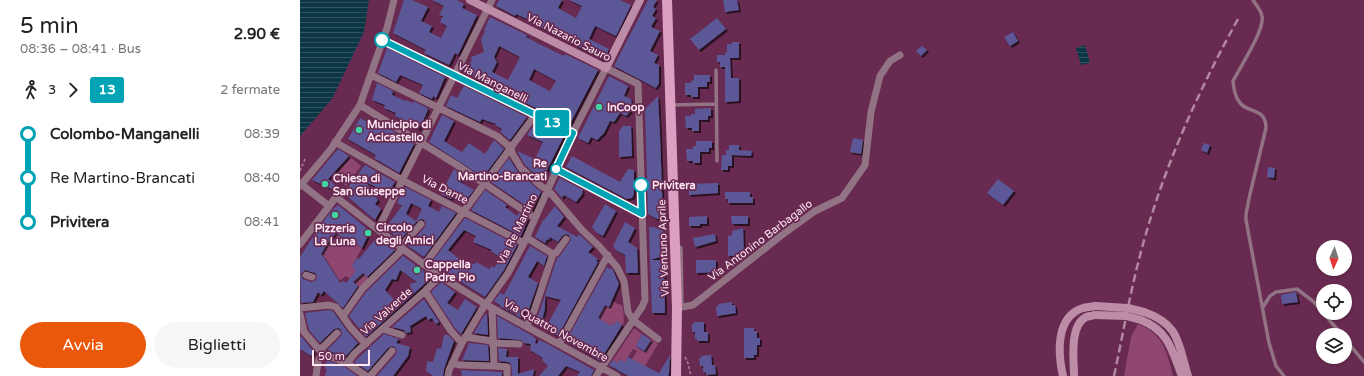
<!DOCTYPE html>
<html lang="it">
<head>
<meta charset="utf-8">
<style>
  body { margin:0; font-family:"Varela Round",sans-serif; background:#f6f6f6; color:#222; height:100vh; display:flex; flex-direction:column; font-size:15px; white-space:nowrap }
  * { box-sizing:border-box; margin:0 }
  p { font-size:13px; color:#767676 }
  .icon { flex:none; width:22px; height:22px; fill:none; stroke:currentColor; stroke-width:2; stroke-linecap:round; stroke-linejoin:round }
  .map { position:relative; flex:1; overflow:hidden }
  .drawer { display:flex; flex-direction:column; background:#fff; width:300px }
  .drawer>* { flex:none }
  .badge { padding:0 8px; border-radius:3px; font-size:14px; line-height:26px }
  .needle { width:26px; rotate:183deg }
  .tools { position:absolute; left:1016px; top:240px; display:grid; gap:8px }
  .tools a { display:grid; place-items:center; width:36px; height:36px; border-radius:50%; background:#fff; box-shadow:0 1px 3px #0004; font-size:20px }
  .scale { position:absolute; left:12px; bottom:10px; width:58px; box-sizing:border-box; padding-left:4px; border:2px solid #fee6f2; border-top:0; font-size:11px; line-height:14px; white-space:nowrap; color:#fee6f2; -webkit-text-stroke:3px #682a50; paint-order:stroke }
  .map>.badge { position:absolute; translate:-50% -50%; box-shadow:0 0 0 2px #fff }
  .legs { display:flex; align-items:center; gap:6px; height:44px; padding:0 20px; font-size:13px }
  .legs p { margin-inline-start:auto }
  .headline { display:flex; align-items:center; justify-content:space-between; height:68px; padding:0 20px }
  h1 { font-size:22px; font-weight:600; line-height:30px }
  .action { display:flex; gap:8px; margin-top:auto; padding:8px 20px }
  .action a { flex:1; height:46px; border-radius:24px; background:#ea580c; color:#fff; font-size:16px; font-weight:600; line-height:46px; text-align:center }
  .action a+a { background:#f6f6f6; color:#222 }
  ul { padding:0 20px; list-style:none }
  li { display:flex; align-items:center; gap:14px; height:44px; font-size:15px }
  li i { display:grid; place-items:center; width:6px; height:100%; margin:0 5px; background:currentColor }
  li i::after { content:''; width:10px; height:10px; margin:-5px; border:3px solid; border-radius:50%; background:#fff }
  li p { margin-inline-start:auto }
  li:first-child i { background:linear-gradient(#0000 50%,currentColor 0) }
  li:last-child i { background:linear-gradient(currentColor 50%,#0000 0) }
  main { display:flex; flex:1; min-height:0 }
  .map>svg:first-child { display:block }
</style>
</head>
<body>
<main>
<section class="drawer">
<div class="headline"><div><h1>5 min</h1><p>08:36 – 08:41 · Bus</p></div><b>2.90 €</b></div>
<div class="legs"><svg class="icon" aria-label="walk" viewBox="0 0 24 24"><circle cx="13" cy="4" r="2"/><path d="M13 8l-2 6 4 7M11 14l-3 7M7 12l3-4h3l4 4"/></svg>3<svg class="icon" aria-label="forward" viewBox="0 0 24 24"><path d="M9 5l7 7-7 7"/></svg><b class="badge" style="background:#00a3b4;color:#fff">13</b><p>2 fermate</p></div>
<ul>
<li><i style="color:#00a3b4"></i><b>Colombo-Manganelli</b><p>08:39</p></li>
<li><i style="color:#00a3b4"></i><span>Re Martino-Brancati</span><p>08:40</p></li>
<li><i style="color:#00a3b4"></i><b>Privitera</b><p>08:41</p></li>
</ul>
<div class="action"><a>Avvia</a><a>Biglietti</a></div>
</section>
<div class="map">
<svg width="1064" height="376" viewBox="0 0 1064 376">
  <defs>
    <pattern id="water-rules" width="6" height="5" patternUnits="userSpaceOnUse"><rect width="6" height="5" fill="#0d3645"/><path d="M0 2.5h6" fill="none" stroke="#315360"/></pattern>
    <filter id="shadow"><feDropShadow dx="2" dy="2" stdDeviation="0" flood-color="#0009"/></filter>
  </defs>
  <rect width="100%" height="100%" fill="#682a50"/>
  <path fill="#8f4772" d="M50 157 61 166 46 186 34 177Z
    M32 230 45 239 48 237 62 248 52 266 55 269 58 265 57 278 63 273 70 279 61 288 46 276 35 284 32 277 35 274 32 270 27 274 22 265 27 260 17 250 26 247 28 243 24 239Z
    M312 301 323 306 324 322 322 325 317 321 315 325 312 323 311 326 301 320H292L305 305 309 307Z
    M838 324C863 334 867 351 873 376H824L831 337Z
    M334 328 342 334 336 346 343 351 351 339 358 344 342 371 331 361 337 351 333 349 325 362 320 359 318 363 313 360Z"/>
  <path fill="url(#water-rules)" d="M0 0H69L64 32 32 99 0 136Z
    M785 45 790 63 781 65 776 48Z"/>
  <path fill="#5c5898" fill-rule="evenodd" filter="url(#shadow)" d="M104 0H112L128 7 121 21 132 26 129 32 141 38 147 26 140 22 143 16 139 15 144 6 132 0H157L164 4 162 8 177 15 158 55 155 53 149 65 124 53 126 50 93 33Z
    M199 0H262L258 8 276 18 282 6 269 0H320L331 5 316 36 295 26 289 39 309 49 304 60 235 25 236 23 216 14 215 16 196 6Z
    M348 0H357L353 7 356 9 352 16 356 18 351 27 360 31 350 51 358 55 354 63 359 65V83L356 88 314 66Z
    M423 0H437L439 10 425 12Z
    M190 17 227 35 226 37 237 43 264 56 265 54 298 70 270 124 239 107 238 109 176 79H174L172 72 168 74 165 68 171 66 170 62 172 61 171 57 184 52 181 40 185 31 184 30ZM199 46 220 57 208 80 192 72 197 62 194 57ZM234 69 256 81 250 91 229 80Z
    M417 18 426 29 399 50 390 39Z
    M713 32 718 41 710 46 704 37Z
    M432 42H439V58H430L431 78H439V101L425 102V67H420V62H417V55H425V53H427V44H432Z
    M622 46 627 50 621 56 616 51Z
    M87 48 145 77 136 98 133 96 132 99 119 93 123 85 100 75 96 82 78 73Z
    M394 75H410V82H407V87H398V97H391V95H385V83H391V81L394 80Z
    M309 76 328 86 324 96 331 99 332 110 326 116 320 113 314 122 310 121 304 133 297 140 291 137 288 143 278 138Z
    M77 83 93 91 92 95 105 101 106 100 113 103 114 101 127 108 128 110 119 129 95 116 96 113 84 108 85 105 72 100Z
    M164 86 227 117 210 140 200 132 202 129 195 125 196 124 182 119 180 122 146 106 151 95 157 98Z
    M358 96 360 134 363 219H357L348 214 345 109Z
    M411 108V116H408V120H399V131H392V128H386L385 116H391V114H395V109Z
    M142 115 154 121 144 141 158 150 162 152 169 143 185 154 194 140 204 149 183 177 129 142Z
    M60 118 82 130 85 126 114 144 99 173 74 158 76 155 48 139Z
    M236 122 264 136 242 180 225 165 217 151 235 159 243 142 227 135Z
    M323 126H331L332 156 319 157V131Z
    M553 138 563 140 561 154 550 152Z
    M396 141H412V148H409V152H400V163H393V161H387L386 149H393V146H396Z
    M904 143 910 145 907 153 901 150Z
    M429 145H439V150L452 151 451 156 432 155V166H428V170H421L422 155H426V150H429Z
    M38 149 49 156 28 179 44 193 43 194 12 180Z
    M272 156 320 182 328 169 334 170V194L332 198 327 199 266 167Z
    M209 158 218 172 241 192 232 210 191 182Z
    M65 165 95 182 88 193 66 182 78 200 75 204 81 209 75 220 47 196 43 194Z
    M968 167 975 168 974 178 967 177Z
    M154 169 164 176 160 182 174 190 166 200 154 193 151 199 141 194Z
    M260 178 283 190 282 192 283 193 276 202 264 195 262 198 254 189Z
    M698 179 714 191 703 205 687 193Z
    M418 183V193L389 195V189H392L391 184Z
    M105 187 131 200 128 206 139 212 142 206 156 213 124 257 108 246 125 227 126 223 124 220 122 219 118 220 100 240 85 228 102 206 97 203ZM111 203 122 209 116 221 106 214Z
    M185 190 207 205 205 207 217 216 219 213 228 219 221 236 171 210Z
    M425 192H450V197H453V203H428V199H425Z
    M305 204 316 211 303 236 297 233 292 227Z
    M38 205 70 231 62 248 48 237 45 239 36 233 28 242 21 254 25 259 40 283 43 281 46 283 56 271 52 266 57 258 59 259 77 237 95 250 67 277 63 273 53 282 58 286 43 308 24 291 21 295 18 292 13 302 1 303 0 257 20 226 32 210ZM5 270 15 273 17 276 16 280 11 282 3 279 1 274Z
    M255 206 264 217 257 226 277 237 279 234 293 247 288 252 298 259 296 261 298 262 258 336 245 329 261 300 245 296V309L240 327 234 323 239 313 257 258 260 256 271 240 269 235 266 234 262 236 258 242 250 237 249 240 247 239 245 243 235 237 243 220H244Z
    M407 216V224H400V226H389V217Z
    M431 216H448V224H432Z
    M165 218 217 245 204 270 185 297 131 263ZM164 230 176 236 173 242 192 250 191 251 201 258 194 268 192 266 189 269 176 262 174 265 170 262 168 266 148 250Z
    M325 222 335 228 328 242 337 248 338 273H326L325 255 316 250 313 246Z
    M349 227H355L363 231 364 254V256L350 260Z
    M443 228 444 255 428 256V236L432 235V231Z
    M415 234 416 241 395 247 393 238Z
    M230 246 247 256 244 266 237 261 228 277 238 283 229 309 226 307 221 318 200 306V305L194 301 200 293 204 295Z
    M103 256 132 277 66 337 49 316 66 292ZM100 270 117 282 110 284 111 291 98 304 85 290 92 279 96 280Z
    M350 260H364L365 313H352Z
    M396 260H416V272L396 273Z
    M307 267 310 269 311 268 313 270 319 284 309 307 305 305 298 318 311 326 312 323 314 325 317 321 322 325 300 361 266 341Z
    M141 282 155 292 147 303 158 310 165 299 177 307 161 334 155 328 131 292Z
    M996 292 998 302 982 304 981 295Z
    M124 299 139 322 136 324 132 318 128 320 126 316 110 326 111 332 106 333 104 330 92 327Z
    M432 302V305H435L436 313 417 316 416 307 419 306 418 304Z
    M29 310 33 311 47 331 58 343 45 357 27 350 41 336 42 332 40 329 38 328 34 329 20 343 9 330 5 313Z
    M185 314 187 315 188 335 174 333Z
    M197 316 231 335 236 339 235 343 237 344 239 340 246 343 294 370 291 376H277L280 372 266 366 258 376H239L248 366 242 360 243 358 230 350 231 344 224 343 221 340 198 338Z
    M394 322H404V332H408V341H397V339H395V332H392V324H394Z
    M444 328H454V331H457V338H460V345H457V355H454V358H444Z
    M84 334 99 339 96 343 110 347 108 356 93 376H77L96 354 97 350 93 346 88 348 68 371 54 362Z
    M342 334 351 340 344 351 336 346Z
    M144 335H148L154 341 144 369 143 376H133L126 371 127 361 133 362 137 348 141 349Z
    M1 336 14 352 11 356 0 349V338Z
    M169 343 188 345 189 361 162 360Z
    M198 348 207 349 206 357H218V374L234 369 233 376H212L211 364 208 362 199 361Z
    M370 355 369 374 368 376H328L309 365 313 360 318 363 320 359 325 362 328 357 359 373Z
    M411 355 412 365H415L416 374 406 375V372L403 373V366H400L399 358H401V356Z
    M27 360 45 367 57 376H25L27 369H25V366Z
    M161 370 202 372V376H162Z"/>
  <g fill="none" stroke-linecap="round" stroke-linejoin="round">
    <path stroke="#af839c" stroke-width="1.5" stroke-dasharray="3 2" stroke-linecap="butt" d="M0 171 5 159
      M385 357 388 363 391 376"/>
    <path stroke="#927383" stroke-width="3.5" d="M953 0C956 5 961 10 962 16 965 30 940 67 933 81 934 89 935 98 941 104 949 113 966 108 966 128L950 194 946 214V220L969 343 976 366 984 376
      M416 70 417 161
      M371 105 416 104
      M377 245 381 248 382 307
      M963 307 970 296 976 292 997 289 1014 302 1042 335
      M1045 339 1064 362"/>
    <path stroke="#927383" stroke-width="7" d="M82 40 273 133
      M71 75 197 136 211 148 212 153 221 168 241 186 248 190 282 230 299 246 317 267 324 281 328 312 333 320 358 339
      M60 105 157 165 235 218
      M35 142 102 180 224 243
      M256 169 342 214
      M1 184 29 206
      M0 186 31 149 60 105 87 28 94 0
      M78 229 192 0
      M227 238 253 254
      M0 244 36 197 103 249 140 276 185 304 317 376
      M100 247 121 224
      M124 265 235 115
      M6 275 12 277
      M125 291 151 331 162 343
      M0 308 29 305 36 307 51 328 66 344
      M192 308 194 366 207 367V376
      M377 308 393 305 482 235 515 211 542 198 565 165 571 112 580 76 590 61 600 55
      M0 314 4 332 22 353 18 362 16 376
      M43 316 62 289 103 249
      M227 326 234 311 253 254 256 253 266 239
      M83 329 102 335
      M165 337 192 341
      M192 343 219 344
      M259 344 308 255
      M20 350 37 333
      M22 353 47 363 66 376
      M47 363 55 353 125 291 140 276
      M152 363 159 365 194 366
      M70 376 92 351
      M148 376 149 370 162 343 181 311 208 273 224 243 273 133 306 68 338 84 345 300 342 307 296 376"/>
    <path stroke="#bd8ca6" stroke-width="8" d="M170 0 306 68 340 0
      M844 312C880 324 878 344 888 376
      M841 320C869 331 872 351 882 376
      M763 376C758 354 755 317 783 308 787 307 791 307 795 306
      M774 376C774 360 769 326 786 317 789 316 792 316 795 315"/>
    <path stroke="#dd9fc1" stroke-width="10" d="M367 0 377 308 376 376"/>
    <path stroke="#b287a0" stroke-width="2.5" stroke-dasharray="8 4" stroke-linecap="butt" d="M814 376C824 329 832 282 845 237 867 160 900 88 938 19"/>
    <path stroke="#bd8ca6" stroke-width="8" d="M795 306 828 308 844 312
      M795 315 826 316 841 320"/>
  </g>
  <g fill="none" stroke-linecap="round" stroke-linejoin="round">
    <g stroke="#fff" stroke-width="9">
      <path id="line-1" d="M82 40 273 133 256 169 342 214 341 185"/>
    </g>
    <use href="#line-1" stroke="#00a3b4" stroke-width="6"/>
  </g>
  <g fill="#fff" stroke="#00a3b4" stroke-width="2">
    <circle cx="82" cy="40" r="7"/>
    <circle cx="256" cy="169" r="5"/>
    <circle cx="341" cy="185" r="7"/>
  </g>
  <g fill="#42d4a1" stroke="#682a50" stroke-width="1.5">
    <circle cx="299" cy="107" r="4"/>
    <circle cx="59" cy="130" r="4"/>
    <circle cx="25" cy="184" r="4"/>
    <circle cx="35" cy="215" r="4"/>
    <circle cx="68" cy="233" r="4"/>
    <circle cx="117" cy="270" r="4"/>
  </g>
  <g text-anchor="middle" stroke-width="3.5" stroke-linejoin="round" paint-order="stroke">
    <g font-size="11" fill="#fee6f2" stroke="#682a50">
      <text transform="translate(269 37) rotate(27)" y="4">Via Nazario Sauro</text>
      <text transform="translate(193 82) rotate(27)" y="4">Via Manganelli</text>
      <text transform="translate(145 189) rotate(27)" y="4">Via Dante</text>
      <text transform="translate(217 229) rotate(-64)" y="4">Via Re Martino</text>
      <text transform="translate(460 240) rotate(-37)" y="4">Via Antonino Barbagallo</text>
      <text transform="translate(363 248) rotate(-92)" y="4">Via Ventuno Aprile</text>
      <text transform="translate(86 311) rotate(-42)" y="4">Via Valverde</text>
      <text transform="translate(256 330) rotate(29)" y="4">Via Quattro Novembre</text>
    </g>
    <g font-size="11" font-weight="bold" fill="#fee6f2" stroke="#682a50" text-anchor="start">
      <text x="307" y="111">InCoop</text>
      <text x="67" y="128">Municipio di<tspan x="67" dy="13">Acicastello</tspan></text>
      <text x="33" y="182">Chiesa di<tspan x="33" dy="13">San Giuseppe</tspan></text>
      <text x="76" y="231">Circolo<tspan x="76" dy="13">degli Amici</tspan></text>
      <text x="35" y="232" text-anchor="middle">Pizzeria<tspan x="35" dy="13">La Luna</tspan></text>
      <text x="125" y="268">Cappella<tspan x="125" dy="13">Padre Pio</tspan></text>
    </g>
    <g font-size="11" font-weight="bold" fill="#fee6f2" stroke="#682a50" text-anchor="end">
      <text x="247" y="167">Re<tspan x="247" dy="13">Martino-Brancati</tspan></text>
      <text x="352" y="189" text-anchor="start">Privitera</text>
    </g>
  </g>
</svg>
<div class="tools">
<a><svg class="needle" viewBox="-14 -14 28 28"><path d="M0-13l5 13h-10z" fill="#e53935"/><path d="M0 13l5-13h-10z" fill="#767676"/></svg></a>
<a><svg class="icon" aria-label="locate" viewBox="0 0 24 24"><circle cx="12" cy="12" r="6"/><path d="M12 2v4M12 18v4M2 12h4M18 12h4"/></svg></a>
<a><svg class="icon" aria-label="layers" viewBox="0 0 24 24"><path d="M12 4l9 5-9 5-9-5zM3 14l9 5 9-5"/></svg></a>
</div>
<div class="scale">50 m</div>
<b class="badge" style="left:252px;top:123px;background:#00a3b4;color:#fff">13</b>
</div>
</main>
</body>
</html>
